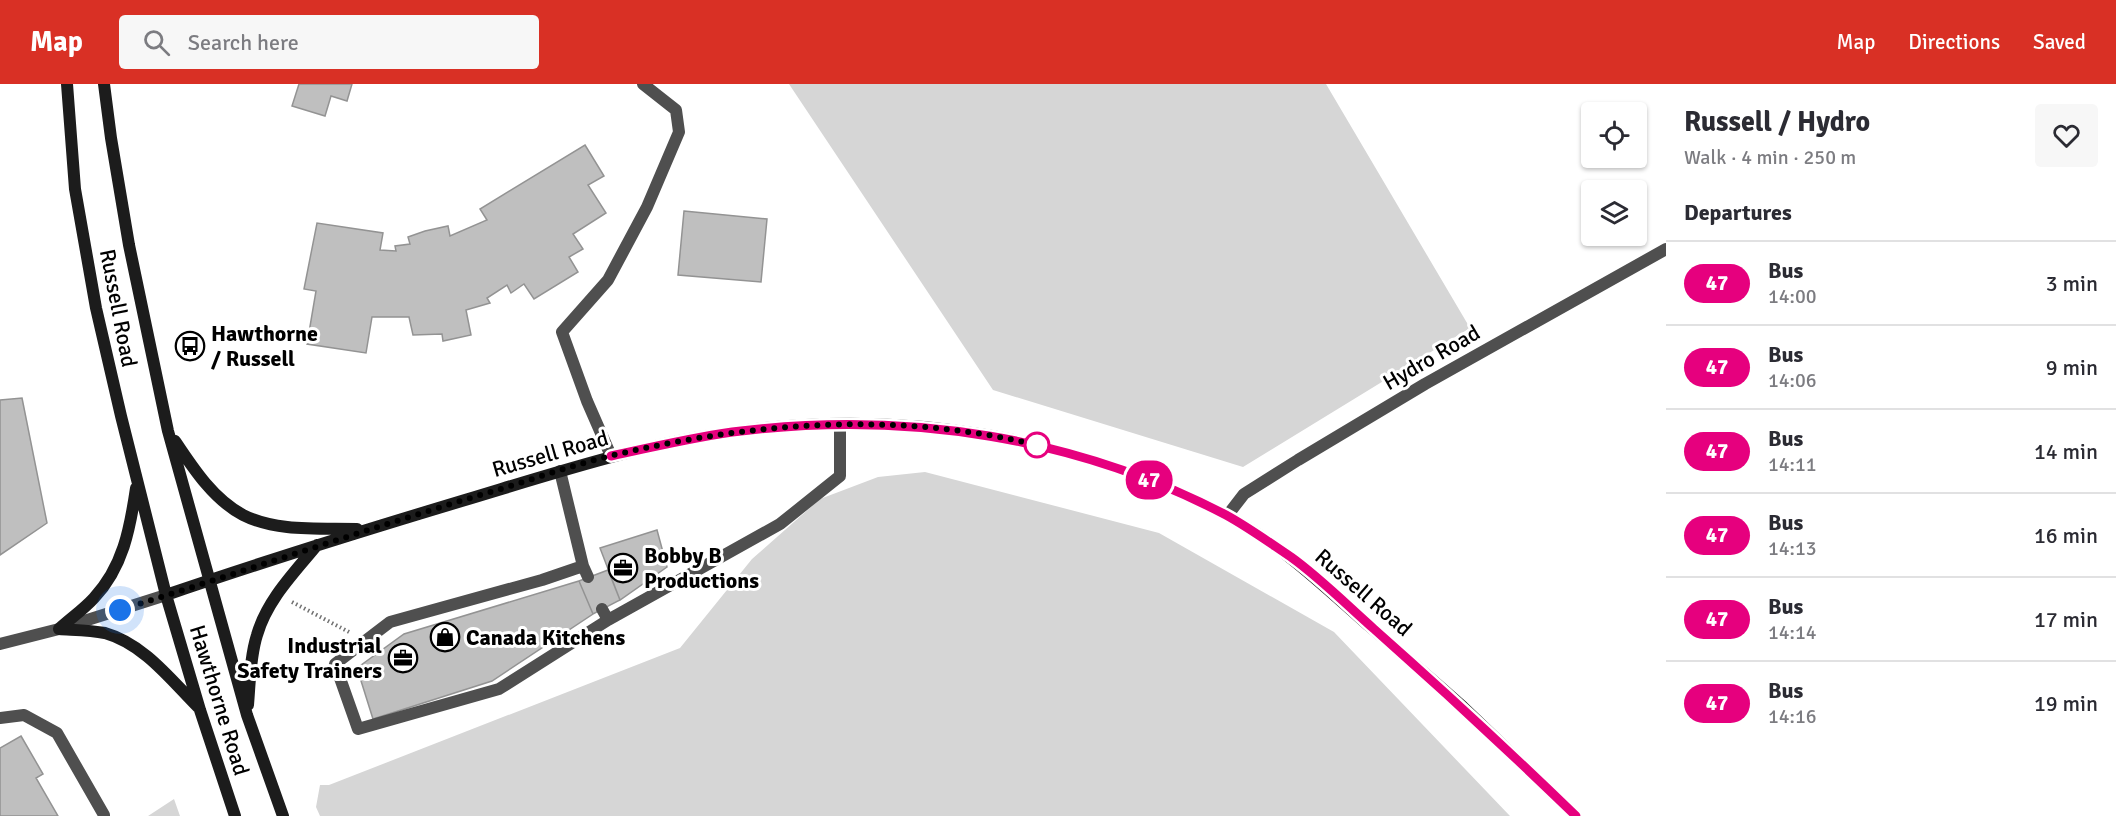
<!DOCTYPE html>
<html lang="en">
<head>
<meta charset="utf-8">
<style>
  body { margin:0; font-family:Signika,sans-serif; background:#f7f7f7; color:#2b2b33; height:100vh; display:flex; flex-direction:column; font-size:22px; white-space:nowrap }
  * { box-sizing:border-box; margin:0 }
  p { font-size:20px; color:#7c7c81 }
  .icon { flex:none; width:33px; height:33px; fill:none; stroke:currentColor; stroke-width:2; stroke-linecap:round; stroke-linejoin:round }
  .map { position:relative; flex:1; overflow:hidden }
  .side { display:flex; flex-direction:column; background:#fff; width:450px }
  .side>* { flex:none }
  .badge { padding:0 12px; border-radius:20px; font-size:21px; line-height:39px }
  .fabs { position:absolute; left:1581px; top:18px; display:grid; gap:12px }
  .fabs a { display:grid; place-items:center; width:66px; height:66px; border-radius:6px; background:#fff; box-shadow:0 2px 4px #0004; font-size:30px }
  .you { position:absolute; width:30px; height:30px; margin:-15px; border:4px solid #fff; border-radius:50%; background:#1a73e8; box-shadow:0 0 0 9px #1a73e833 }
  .map>.badge { position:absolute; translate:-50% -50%; box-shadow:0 0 0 3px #fff }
  h2 { padding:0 18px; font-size:22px; line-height:54px }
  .round { display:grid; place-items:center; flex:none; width:63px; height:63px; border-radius:6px; background:#f7f7f7 }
  .headline { display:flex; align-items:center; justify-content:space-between; height:102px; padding:0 18px }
  h1 { font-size:28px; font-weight:700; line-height:45px }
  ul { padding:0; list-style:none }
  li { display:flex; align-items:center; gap:18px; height:84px; padding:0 18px; border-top:2px solid #e1e1e2 }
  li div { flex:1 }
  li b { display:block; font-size:22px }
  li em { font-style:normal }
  li .badge { min-width:66px; font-weight:700; text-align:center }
  header { display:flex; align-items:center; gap:36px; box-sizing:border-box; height:84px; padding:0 30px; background:#d93025; color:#fff }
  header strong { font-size:28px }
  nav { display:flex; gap:33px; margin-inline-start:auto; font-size:21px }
  .search { width:420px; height:54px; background:#f7f7f7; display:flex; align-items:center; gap:15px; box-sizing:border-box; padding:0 21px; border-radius:6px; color:#7c7c81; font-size:22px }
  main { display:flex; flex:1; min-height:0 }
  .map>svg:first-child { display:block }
</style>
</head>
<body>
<header>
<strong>Map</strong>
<div class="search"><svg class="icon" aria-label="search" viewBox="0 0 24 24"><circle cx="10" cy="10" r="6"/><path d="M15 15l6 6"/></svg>Search here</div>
<nav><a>Map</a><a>Directions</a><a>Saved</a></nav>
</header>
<main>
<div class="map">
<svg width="1666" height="732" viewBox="0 0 1666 732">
  <rect width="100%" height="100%" fill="#fff"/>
  <path fill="#d6d6d6" d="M789 0H1326L1470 244 1243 383 993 306Z
    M925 388 1159 449 1334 548 1510 732H320L316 723 320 701H329L680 564 752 475 820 415 878 393Z
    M174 715 180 732H148Z"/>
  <path fill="#bfbfbf" stroke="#939393" stroke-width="1.5" d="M299 0H352L347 17 331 12 325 32 292 22Z
    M585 61 604 92 588 101 606 129 573 150 583 165 569 173 578 188 534 215 524 200 511 209 507 201 487 214 490 219 466 226 471 251 443 257 442 250 413 251 409 233H372L366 269 307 260 316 207 304 205 317 139 383 149 380 166 396 167 395 162 410 160 408 153 425 147 448 142 450 152 487 136 480 125Z
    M684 127 767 135 761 198 678 191Z
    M22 314 47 439 0 471V316Z
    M657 446 667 483 620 516 600 464Z
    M608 486 620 516 593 530 579 497Z
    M579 497 593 530 492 597 373 635 357 584 404 550Z
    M21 652 43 690 36 694 58 732H0V664Z"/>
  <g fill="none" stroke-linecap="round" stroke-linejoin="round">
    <path stroke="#717171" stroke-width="4" stroke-dasharray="1.5 3" stroke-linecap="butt" d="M292 518 349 548"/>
    <path stroke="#4f4f4f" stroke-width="12" d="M611 372 587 317 562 248 608 196 647 123 679 48 676 26 643 0
      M560 387 583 482 588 493
      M583 482 542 496 390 538 335 580 358 645 499 605 608 536 780 440 840 392V340
      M602 525 608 536
      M0 560 59 545 166 511
      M0 634 24 631 57 649 104 731"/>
    <path stroke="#4f4f4f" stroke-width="12" d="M1227 432 1244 410 1298 376 1425 300 1666 165"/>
    <path stroke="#1c1c1c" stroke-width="12" d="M67 0 75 105 96 224 121 332 166 511 200 626 235 732
      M104 0 111 54 129 161 168 347 247 631 283 732
      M175 357C193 384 213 415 243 431 276 448 320 444 357 445
      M166 511C265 477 365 446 465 416 555 389 645 359 739 347 905 325 1077 353 1226 431 1279 459 1323 501 1368 541 1400 568 1432 595 1463 623 1501 659 1538 696 1576 732
      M59 545C70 535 84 525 94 514 123 483 130 445 136 404
      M59 545C74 546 90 546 105 549 144 560 171 596 198 623
      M248 621C250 598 250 573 257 551 267 516 294 489 317 461"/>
  </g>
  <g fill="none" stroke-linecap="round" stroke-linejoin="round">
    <g stroke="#fff" stroke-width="14">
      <path id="line" d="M611 372C654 363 697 352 741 347 908 327 1077 353 1226 431 1248 443 1270 459 1291 473 1319 493 1348 522 1374 545 1443 606 1510 668 1576 732"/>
    </g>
    <use href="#line" stroke="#e6007e" stroke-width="9"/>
    <path stroke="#000" stroke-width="6" stroke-dasharray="0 10.8" d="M120 526C239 489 358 448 477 412 523 399 568 382 614 371 754 338 896 327 1037 361"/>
  </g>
  <defs>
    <g id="bus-ring" transform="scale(1.5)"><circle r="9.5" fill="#fff" stroke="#000" stroke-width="1.5"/><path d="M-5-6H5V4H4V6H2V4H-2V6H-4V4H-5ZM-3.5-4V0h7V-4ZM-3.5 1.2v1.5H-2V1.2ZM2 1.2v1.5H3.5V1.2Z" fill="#000"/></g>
    <g id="office-ring" transform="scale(1.5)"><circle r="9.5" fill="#fff" stroke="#000" stroke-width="1.5"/><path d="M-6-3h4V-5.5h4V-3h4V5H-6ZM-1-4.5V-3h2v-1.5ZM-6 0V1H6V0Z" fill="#000"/></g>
    <g id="shop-ring" transform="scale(1.5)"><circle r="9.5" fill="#fff" stroke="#000" stroke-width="1.5"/><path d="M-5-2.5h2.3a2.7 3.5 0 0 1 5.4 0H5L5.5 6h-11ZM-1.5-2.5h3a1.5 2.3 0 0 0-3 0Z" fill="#000"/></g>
  </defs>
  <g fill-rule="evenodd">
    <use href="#bus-ring" x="190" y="262"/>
    <use href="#office-ring" x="623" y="484"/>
    <use href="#shop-ring" x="445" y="553"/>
    <use href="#office-ring" x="403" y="574"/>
  </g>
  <circle fill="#fff" stroke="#e6007e" stroke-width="3" cx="1037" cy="361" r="12"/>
  <g text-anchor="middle" stroke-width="6" stroke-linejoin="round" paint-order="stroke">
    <g font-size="22" fill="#000" stroke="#fff">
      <text transform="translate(119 224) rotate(79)" y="8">Russell Road</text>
      <text transform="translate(1431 273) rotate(-30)" y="8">Hydro Road</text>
      <text transform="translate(550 369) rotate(-16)" y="8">Russell Road</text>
      <text transform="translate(1364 508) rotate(41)" y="8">Russell Road</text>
      <text transform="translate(220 616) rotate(73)" y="8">Hawthorne Road</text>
    </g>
    <g font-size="22" font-weight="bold" fill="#000" stroke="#fff" text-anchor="start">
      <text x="211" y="257">Hawthorne<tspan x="211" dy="25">/ Russell</tspan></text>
      <text x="644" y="479">Bobby B<tspan x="644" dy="25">Productions</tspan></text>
      <text x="466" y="561">Canada Kitchens</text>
      <text x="382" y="569" text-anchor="end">Industrial<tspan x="382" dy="25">Safety Trainers</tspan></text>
    </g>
  </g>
</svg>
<div class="fabs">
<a><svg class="icon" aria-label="locate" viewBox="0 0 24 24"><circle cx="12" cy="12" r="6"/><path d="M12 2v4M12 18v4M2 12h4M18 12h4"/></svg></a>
<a><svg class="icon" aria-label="layers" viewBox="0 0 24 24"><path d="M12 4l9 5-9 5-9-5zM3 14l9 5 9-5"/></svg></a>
</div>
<div class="you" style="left:120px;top:526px"></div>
<b class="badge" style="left:1149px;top:396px;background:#e6007e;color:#fff">47</b>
</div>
<section class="side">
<div class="headline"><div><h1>Russell / Hydro</h1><p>Walk · 4 min · 250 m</p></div><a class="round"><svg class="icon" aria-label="heart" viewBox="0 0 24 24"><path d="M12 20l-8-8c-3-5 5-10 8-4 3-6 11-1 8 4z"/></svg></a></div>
<h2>Departures</h2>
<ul>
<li><span class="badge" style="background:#e6007e;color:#fff">47</span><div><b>Bus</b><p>14:00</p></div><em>3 min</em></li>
<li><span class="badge" style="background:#e6007e;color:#fff">47</span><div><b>Bus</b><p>14:06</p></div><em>9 min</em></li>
<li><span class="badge" style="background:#e6007e;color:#fff">47</span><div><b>Bus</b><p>14:11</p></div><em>14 min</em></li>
<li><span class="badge" style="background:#e6007e;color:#fff">47</span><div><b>Bus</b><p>14:13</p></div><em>16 min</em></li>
<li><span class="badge" style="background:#e6007e;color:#fff">47</span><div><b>Bus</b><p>14:14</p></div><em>17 min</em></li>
<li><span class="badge" style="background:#e6007e;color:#fff">47</span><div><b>Bus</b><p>14:16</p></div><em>19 min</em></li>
</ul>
</section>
</main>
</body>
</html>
